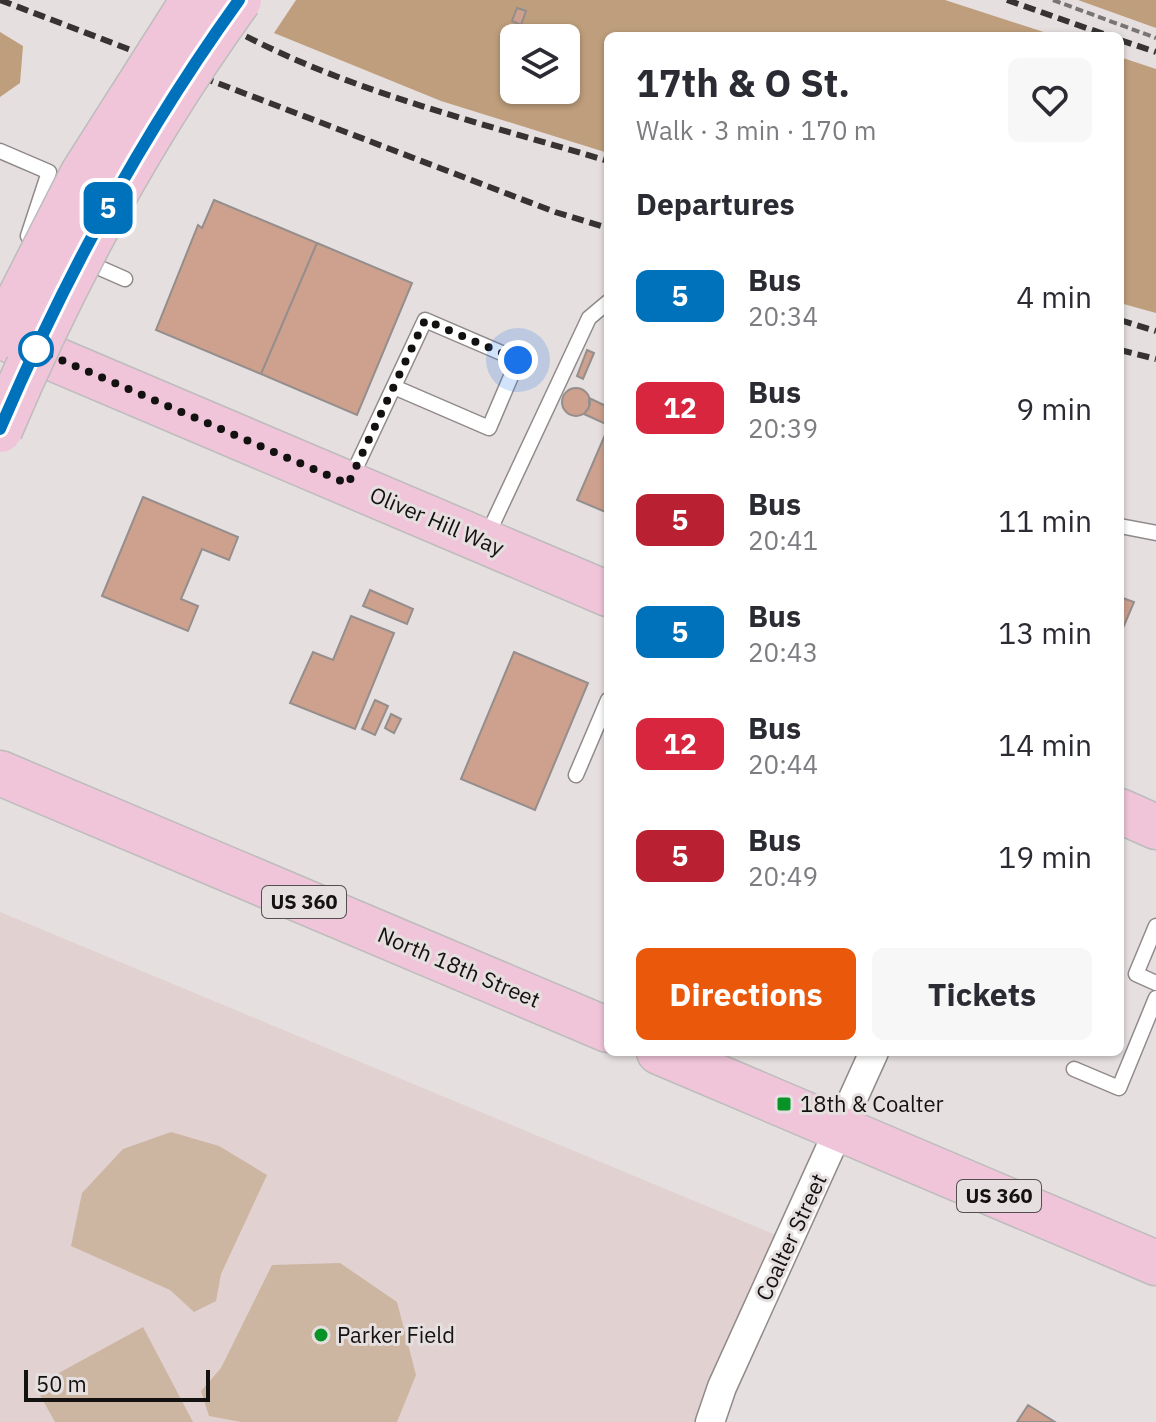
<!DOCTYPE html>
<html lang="en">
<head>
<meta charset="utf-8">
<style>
  body { margin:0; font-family:"IBM Plex Sans",sans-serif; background:#f7f7f7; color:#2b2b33; height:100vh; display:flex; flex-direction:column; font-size:30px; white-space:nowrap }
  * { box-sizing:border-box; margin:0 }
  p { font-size:26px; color:#7c7c81 }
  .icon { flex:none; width:44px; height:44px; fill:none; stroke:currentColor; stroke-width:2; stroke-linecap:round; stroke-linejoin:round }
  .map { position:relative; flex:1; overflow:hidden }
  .sheet { position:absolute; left:604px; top:32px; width:520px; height:1024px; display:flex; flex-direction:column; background:#fff; border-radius:12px; box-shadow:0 2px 6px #0004 }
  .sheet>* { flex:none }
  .badge { padding:0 16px; border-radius:12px; font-size:28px; line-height:52px }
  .buttons { position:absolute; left:500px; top:24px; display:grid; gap:16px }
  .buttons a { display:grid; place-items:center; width:80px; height:80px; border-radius:12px; background:#fff; box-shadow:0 2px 6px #0004; font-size:40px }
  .scale { position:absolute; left:24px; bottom:20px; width:186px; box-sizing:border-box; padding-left:8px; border:4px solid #141111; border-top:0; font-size:22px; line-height:28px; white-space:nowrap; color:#141111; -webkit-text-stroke:6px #e6dfdf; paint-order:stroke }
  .you { position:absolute; width:40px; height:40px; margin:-20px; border:6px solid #fff; border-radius:50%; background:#1a73e8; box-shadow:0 0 0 12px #1a73e833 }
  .map>.badge { position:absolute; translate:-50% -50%; box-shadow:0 0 0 4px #fff }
  h2 { padding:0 32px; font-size:30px; line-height:72px }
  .round { display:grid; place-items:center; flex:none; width:84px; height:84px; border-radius:12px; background:#f7f7f7 }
  .overview { display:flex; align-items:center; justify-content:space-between; height:136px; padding:0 32px }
  h1 { font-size:38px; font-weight:700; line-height:60px }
  .primary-button { display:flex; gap:16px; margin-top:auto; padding:16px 32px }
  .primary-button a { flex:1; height:92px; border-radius:12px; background:#ea580c; color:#fff; font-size:32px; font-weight:700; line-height:92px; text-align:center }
  .primary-button a+a { background:#f7f7f7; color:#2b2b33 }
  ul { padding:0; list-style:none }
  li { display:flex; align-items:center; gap:24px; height:112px; padding:0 32px }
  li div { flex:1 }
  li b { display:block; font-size:30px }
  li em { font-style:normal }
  li .badge { min-width:88px; font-weight:700; text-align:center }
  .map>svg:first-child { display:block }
</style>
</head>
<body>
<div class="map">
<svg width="1156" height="1422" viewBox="0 0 1156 1422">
  <rect width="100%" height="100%" fill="#e6dfdf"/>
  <path fill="#e1d1d1" d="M0 912 795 1243 725 1422H0Z"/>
  <path fill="#ccb6a1" d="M171 1132 219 1146 267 1175 221 1274 216 1301 194 1312 170 1290 71 1246 82 1193 123 1149Z
    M340 1263 397 1302 416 1375 397 1422H241L209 1416 201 1391 221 1368 272 1265Z
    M143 1327 193 1422H55L35 1386Z"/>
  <path fill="#be9e7c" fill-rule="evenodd" d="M296 0H945L1056 36H608V153L441 101 274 33ZM514 38H566V90H514Z
    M1078 0H1156V28Z
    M0 32 23 46 20 83 0 97Z
    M1120 57 1156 69V313L1120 303Z"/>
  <path fill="#cea08e" stroke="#948e8c" stroke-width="2" d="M517 8 526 11 521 25 512 21Z
    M214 200 317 243 261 374 156 330 198 225 202 228Z
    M317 243 412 283 357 415 261 374Z
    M587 350 594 353 583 379 577 376Z
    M562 402a14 14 0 1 1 28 0a14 14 0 1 1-28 0Z
    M589 398 608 407V425L584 414 589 407Z
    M608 428V513L577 500Z
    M143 497 238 537 229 560 202 549 181 599 198 606 188 631 102 596Z
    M370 590 413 609 407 624 363 606Z
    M1120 597 1134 602 1123 628 1120 627Z
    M351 616 394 633 355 729 290 703 313 652 333 660Z
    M514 652 588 683 535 810 461 779Z
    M375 700 388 706 375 735 362 729Z
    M391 714 401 719 394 733 385 728Z
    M1028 1405 1036 1410 1055 1422H1017Z"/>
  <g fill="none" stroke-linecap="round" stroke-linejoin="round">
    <g stroke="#918a8a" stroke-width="17">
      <path id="lane" d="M0 151 49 172 28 236 38 241
        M84 261 125 279
        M350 480 425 320 518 360 489 428 394 387
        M1120 526 1156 533
        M486 538 589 318 608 302
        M576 775 608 700
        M1156 926 1136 974 1156 983
        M1074 1069 1119 1088 1156 998"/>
    </g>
    <g stroke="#918a8a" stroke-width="31">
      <path id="street" d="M710 1422 722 1387 874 1052"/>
    </g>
    <g stroke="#bdbcbc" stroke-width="47">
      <path id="primary" d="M0 336 608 594
        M0 773 608 1030
        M1120 811 1156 827
        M659 1052 1156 1263"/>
    </g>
    <path stroke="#7a7575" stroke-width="4" stroke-dasharray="8 4" stroke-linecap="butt" d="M1053 0 1156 38"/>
    <use href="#lane" stroke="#fff" stroke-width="14"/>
    <use href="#street" stroke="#fff" stroke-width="28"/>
    <use href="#primary" stroke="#f0c5d9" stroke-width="44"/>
    <path stroke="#373333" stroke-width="6" stroke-dasharray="12 6" stroke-linecap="butt" d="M0 0 555 212 608 228
      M184 0C309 83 466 118 608 161
      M1007 0 1109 36
      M1120 40 1156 52
      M1120 320 1156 331
      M1120 350 1156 359"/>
    <g stroke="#bdbcbc" stroke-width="47" stroke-linecap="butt">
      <path id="primary-bridge" d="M0 336 83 173 193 0
        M0 430C64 279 143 133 239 0"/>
    </g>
    <use href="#primary-bridge" stroke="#f0c5d9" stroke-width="44"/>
  </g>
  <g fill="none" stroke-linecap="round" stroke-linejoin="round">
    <g stroke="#fff" stroke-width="18">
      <path id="line" d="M0 429C64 279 143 133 239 0"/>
    </g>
    <use href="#line" stroke="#0072bc" stroke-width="12"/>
    <path stroke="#141111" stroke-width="8" stroke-dasharray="0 14.4" d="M36 349 348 484 425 320 518 360"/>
  </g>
  <circle fill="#fff" stroke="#0072bc" stroke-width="4" cx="36" cy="349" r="16"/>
  <g fill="#079326" stroke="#e6dfdf" stroke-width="3">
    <rect x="776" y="1096" width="16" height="16" rx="4"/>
    <circle cx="321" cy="1335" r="8"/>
  </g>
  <g text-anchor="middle" stroke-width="6" stroke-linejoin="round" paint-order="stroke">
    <g fill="#e6dfdf" stroke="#534f4f" stroke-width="2">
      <rect x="262" y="886" width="84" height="32" rx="6"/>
      <rect x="957" y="1180" width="84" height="32" rx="6"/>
    </g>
    <g font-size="20" font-weight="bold" fill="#141111">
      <text x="304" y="909">US 360</text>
      <text x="999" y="1203">US 360</text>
    </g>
    <g font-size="22" fill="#141111" stroke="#e6dfdf">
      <text transform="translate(437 521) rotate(23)" y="8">Oliver Hill Way</text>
      <text transform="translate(459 967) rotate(23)" y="8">North 18th Street</text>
      <text transform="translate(791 1237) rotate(-65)" y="8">Coalter Street</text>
    </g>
    <g font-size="22" fill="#141111" stroke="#e6dfdf" text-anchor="start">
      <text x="800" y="1112">18th &amp; Coalter</text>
      <text x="337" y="1343">Parker Field</text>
    </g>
  </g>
</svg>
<div class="buttons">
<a><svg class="icon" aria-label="layers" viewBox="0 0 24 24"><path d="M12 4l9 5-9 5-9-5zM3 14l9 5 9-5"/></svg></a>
</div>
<div class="scale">50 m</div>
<div class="you" style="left:518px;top:360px"></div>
<b class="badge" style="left:108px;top:208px;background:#0072bc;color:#fff">5</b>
<section class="sheet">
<div class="overview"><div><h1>17th &amp; O St.</h1><p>Walk · 3 min · 170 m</p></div><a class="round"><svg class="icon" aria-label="heart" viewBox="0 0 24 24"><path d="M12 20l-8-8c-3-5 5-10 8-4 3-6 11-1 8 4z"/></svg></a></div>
<h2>Departures</h2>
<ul>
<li><span class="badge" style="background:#0072bc;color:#fff">5</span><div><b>Bus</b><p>20:34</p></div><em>4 min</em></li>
<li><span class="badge" style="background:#d7263d;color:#fff">12</span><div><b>Bus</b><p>20:39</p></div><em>9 min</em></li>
<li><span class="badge" style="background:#b92031;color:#fff">5</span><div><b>Bus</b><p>20:41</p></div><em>11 min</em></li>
<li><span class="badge" style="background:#0072bc;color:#fff">5</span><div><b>Bus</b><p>20:43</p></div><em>13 min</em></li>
<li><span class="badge" style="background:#d7263d;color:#fff">12</span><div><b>Bus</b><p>20:44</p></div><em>14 min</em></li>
<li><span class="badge" style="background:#b92031;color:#fff">5</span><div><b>Bus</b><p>20:49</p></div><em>19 min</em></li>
</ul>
<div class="primary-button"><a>Directions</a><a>Tickets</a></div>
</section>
</div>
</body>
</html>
